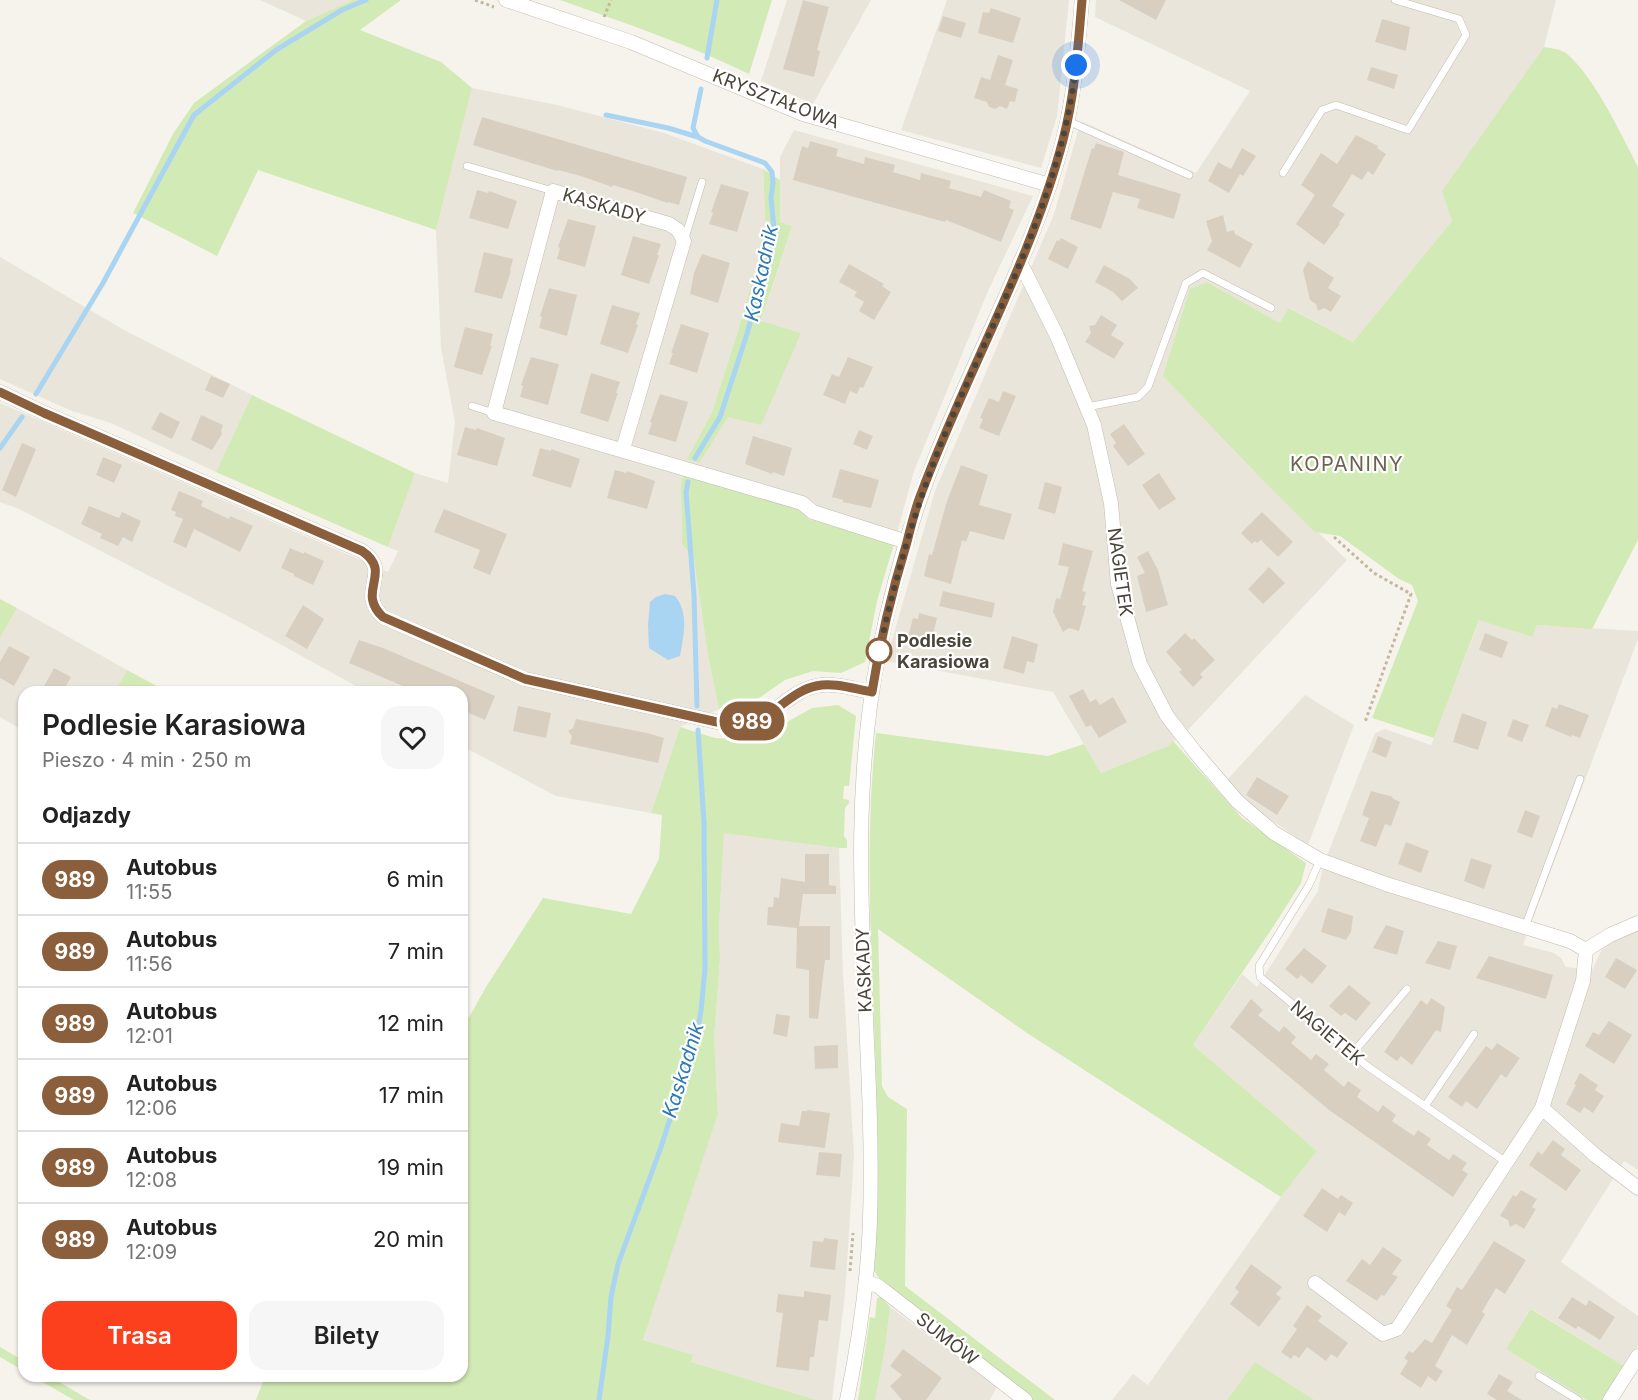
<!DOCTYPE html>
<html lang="pl">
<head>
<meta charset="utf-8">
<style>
  body { margin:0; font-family:Inter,sans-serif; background:#f6f6f6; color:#222; height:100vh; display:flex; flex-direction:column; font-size:22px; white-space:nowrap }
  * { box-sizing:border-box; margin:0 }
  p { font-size:20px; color:#767676 }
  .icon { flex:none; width:33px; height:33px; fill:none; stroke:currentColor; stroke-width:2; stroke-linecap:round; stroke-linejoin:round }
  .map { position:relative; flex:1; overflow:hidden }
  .sheet { position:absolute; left:18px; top:686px; width:450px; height:696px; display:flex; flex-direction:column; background:#fff; border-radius:18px; box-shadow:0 2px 4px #0004 }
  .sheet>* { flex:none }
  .badge { padding:0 12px; border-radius:20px; font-size:21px; line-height:39px }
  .you { position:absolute; width:30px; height:30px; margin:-15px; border:4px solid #fff; border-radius:50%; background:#1a73e8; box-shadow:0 0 0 9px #1a73e833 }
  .map>.badge { position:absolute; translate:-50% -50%; box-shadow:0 0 0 3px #fff }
  h2 { padding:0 24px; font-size:22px; line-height:54px }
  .round { display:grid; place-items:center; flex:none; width:63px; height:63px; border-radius:18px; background:#f6f6f6 }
  .head { display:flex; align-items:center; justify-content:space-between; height:102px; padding:0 24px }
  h1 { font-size:28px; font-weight:600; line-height:45px }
  .primary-button { display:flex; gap:12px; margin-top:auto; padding:12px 24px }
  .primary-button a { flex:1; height:69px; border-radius:18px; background:#fc3f1d; color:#fff; font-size:24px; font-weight:600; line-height:69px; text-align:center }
  .primary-button a+a { background:#f6f6f6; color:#222 }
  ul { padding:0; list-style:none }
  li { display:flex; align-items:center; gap:18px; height:72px; padding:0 24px; border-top:2px solid #e0e0e0 }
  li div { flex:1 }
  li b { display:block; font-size:22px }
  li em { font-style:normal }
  li .badge { min-width:66px; font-weight:700; text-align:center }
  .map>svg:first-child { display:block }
</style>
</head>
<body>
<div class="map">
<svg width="1638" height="1400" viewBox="0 0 1638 1400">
  <rect width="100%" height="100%" fill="#f6f3ec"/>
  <path fill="#eae5da" d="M260 0H353L306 21Z
    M787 0H871L813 104 761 81Z
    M947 0H1069L1057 116 1041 168 901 130Z
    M1096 0H1556L1544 47 1503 107 1452 221 1353 342 1290 308 1280 323 1207 282 1164 376 1251 468 1347 560 1188 730 1168 746 1101 773 1053 692 886 661 935 491 1054 214 1081 121 1196 173 1250 91 1095 17Z
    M472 88 557 105 664 133 763 169 766 234 737 334 712 412 687 459 728 416 801 333 761 322 792 226 780 222V157L794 130 1033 196 988 291 914 471 894 544 808 519 683 475 681 486 682 544 694 559 708 656 719 709 680 727 651 813 556 796 462 746V692L365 691 247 626 19 509 0 502V403L388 572 398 551 388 547 415 473 448 483 455 422 441 348 436 230Z
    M0 257 124 330 252 395 216 472 111 423 72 411 0 379Z
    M17 608 127 670 115 691 24 692V731L0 717V638Z
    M1480 619 1531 637 1537 625 1638 631V639L1523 945 1554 953 1561 958 1566 967 1592 970 1605 943 1638 931V1170L1624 1161 1561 1262 1638 1316V1345L1624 1366 1532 1309 1506 1349 1587 1400H1112L1133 1374 1148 1385 1281 1197 1317 1151 1193 1045 1242 974 1257 987 1318 891 1323 866 1375 733 1385 729 1431 745Z
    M1305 695 1354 725 1308 845 1247 804 1227 780Z
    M724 832 839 848 843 974 854 1154 845 1294 832 1400H817L691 1362 693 1356 643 1340 718 1114 714 1038 720 960 719 927Z
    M890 1307 997 1387 990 1400H875L885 1349Z"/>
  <path fill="#d2eab5" d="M353 0H401L360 30 441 62 472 88 436 230 258 170 217 256 133 213 173 134 194 103 306 21Z
    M560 0H772L749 74C688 44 624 23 560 0Z
    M1544 47C1550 48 1560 49 1566 53 1594 76 1621 134 1638 167V540L1592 629 1537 625 1532 637 1479 620 1434 738 1372 718 1418 601 1412 585 1399 579 1340 536 1315 532 1251 468 1163 376 1190 289 1207 282 1280 323 1289 308 1353 342 1452 221 1442 191Z
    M763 169 780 180V222L792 226 761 321 801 333 761 425 728 417 699 463 687 459 712 412 737 334 766 234Z
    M252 395 415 473 388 547 216 472Z
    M683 475 800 509 808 519 894 544 877 601 865 662 841 673 813 671 785 680 749 705 719 709 708 656 694 559 682 544 681 486Z
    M0 599 17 608 0 638Z
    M127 670 166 691H115Z
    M838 705 856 716 849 786H844L843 799 849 800V803L845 808 844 836 847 840V848H839L724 833 719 927 720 960 714 1038 718 1114 643 1340 693 1355 691 1362 817 1400H256L265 1376H462V1030L486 987 543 898 631 914 659 859 662 815 651 813 680 727 715 738 755 740 812 708Z
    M876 733 1048 756 1084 744 1101 773 1168 746 1173 741 1242 818 1306 863 1301 883 1273 927 1193 1045 1317 1151 1281 1197 1027 1033 878 929 882 1086 888 1097 907 1109 905 1286 1055 1400H1033L881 1281 874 1271C888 1092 857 912 876 733Z
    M881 1297 890 1307 885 1349 875 1400H858L870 1317 875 1318 877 1298Z
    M1531 1309 1624 1366 1604 1400H1587L1506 1349Z
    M0 1347 24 1361V1371L0 1357Z
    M1255 1362 1314 1400H1227Z
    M32 1376H49L90 1400H74Z"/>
  <path fill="#a9d4f2" d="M665 594 675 596C689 613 684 635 680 656L668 660 649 648 648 625 650 602 656 597Z"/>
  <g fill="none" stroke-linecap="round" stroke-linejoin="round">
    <path stroke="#a9d4f2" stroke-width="5" d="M707 58 717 0
      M606 115 668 128 698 137
      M36 394 103 283 194 115 276 50 342 10 366 0
      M0 448 22 417
      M695 458 720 417 747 334 771 245 774 228 771 198 773 183 772 172 765 163 705 141 698 137 693 128 701 89
      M688 482 686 492 694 595 697 706
      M599 1400 608 1336 611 1297 618 1264 660 1150 696 1039 701 1011 705 969 704 823 698 730"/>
  </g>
  <path fill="#d8cfc1" d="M803 0 829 7 817 50 820 51 814 77 783 69Z
    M1119 0H1166L1156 20Z
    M991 8 1021 18 1013 43 978 33 983 12 989 13Z
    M943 16 966 23 961 38 938 31Z
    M1382 19 1410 27 1406 51 1375 42Z
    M998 55 1013 60 1005 85 1018 89 1015 102 1010 101 1007 109 1000 106 995 109 989 107 987 102 974 98 981 77 990 80Z
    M1371 67 1398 75 1394 89 1367 80Z
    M482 117 687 177 679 205 668 202 667 203 639 193 613 185 612 187 584 177 558 170 557 171 473 145Z
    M1356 135 1378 146 1377 148 1386 154 1373 175 1368 171 1362 180 1352 174 1332 206 1345 214 1339 223 1340 224 1324 245 1296 224 1315 195 1301 185 1321 153 1337 164Z
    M810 141 838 149 836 156 864 164 865 157 895 165 893 172 920 180 921 173 951 181 949 188 981 197 984 190 1011 201 1009 208 1014 210 1001 242 946 220 945 222 793 180 802 146 808 148Z
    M1096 143 1124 152 1118 175 1181 194 1174 219 1137 208 1140 199 1113 192 1101 229 1070 219 1092 148 1094 149Z
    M1242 148 1256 156 1243 176 1240 174 1229 193 1208 181 1218 162 1231 169Z
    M721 184 749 192 737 232 709 224 713 213 711 212Z
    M477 190 488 193 489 191 517 201 508 229 469 218Z
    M1223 215 1227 232 1234 230 1235 234 1253 244 1240 268 1207 250 1212 241 1206 221Z
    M568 219 596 226 585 267 557 259 560 248 558 247Z
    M633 236 661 244 657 255H659L649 284 621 275Z
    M1061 238 1078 247 1068 269 1048 259 1057 240 1059 241Z
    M484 252 513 259 510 270 511 271 502 299 474 292Z
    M702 254 730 263 718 303 690 294 694 273Z
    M1308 261 1334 278 1328 288 1341 296 1331 312 1324 308 1318 311 1316 304 1310 300 1303 270Z
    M849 264 884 284 882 286 891 292 874 320 859 311 864 302 854 296 857 292 839 282Z
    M1104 265 1130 279 1138 288 1122 301 1113 292 1095 282Z
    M549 288 577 295 567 336 539 328 542 317 540 316Z
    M612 305 640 313 636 324 638 325 628 353 600 344Z
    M1101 315 1117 325 1111 335 1124 343 1114 359 1085 342 1091 333 1089 326 1095 325Z
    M681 324 709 333 697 373 669 364 673 353H671Z
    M465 327 493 334 490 346H492L482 375 454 367Z
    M531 357 559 364 548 405 520 397 523 386 521 385Z
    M848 357 873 367 863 388 860 387 857 394 850 391 845 404 823 395 832 374 839 377Z
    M591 373 620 382 616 393H618L608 422 580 413Z
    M211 376 230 384 223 398 205 390Z
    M1003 391 1016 396 999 436 979 428 983 419 980 418 989 398 999 402Z
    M660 394 688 402 676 442 648 434 652 423 650 422Z
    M160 412 180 422 172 439 151 429Z
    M201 415 223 425 221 431 222 434 212 450 191 440Z
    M1124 424 1145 454 1128 466 1113 446 1116 443 1110 434Z
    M465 427 476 430 477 428 505 438 497 466 457 455Z
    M859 430 873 436 867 450 853 444Z
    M753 436 792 448 784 476 773 472 772 474 745 464Z
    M22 443 36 449 16 497 2 490Z
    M540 448 551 451V449L580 459 571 488 532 476Z
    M103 457 122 465 114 483 96 475Z
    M961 465 988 475 979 505 1012 514 1004 540 970 531 966 542 962 540 951 584 924 576 929 554 932 555 947 501Z
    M840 469 879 480 871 508 843 502V500L832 497Z
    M615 470 626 473 627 471 655 481 647 509 607 498Z
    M1159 473 1176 499 1159 510 1142 485Z
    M1045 482 1062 487 1055 514 1038 509Z
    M179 491 203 501 201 506 229 519 230 516 253 526 240 552 194 529 186 548 173 542 183 519 175 516 176 512 171 510Z
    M89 506 119 518 122 512 141 521 132 542 123 537 118 546 100 538 102 534 81 524Z
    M444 509 507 534 490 575 473 568 480 550 434 532Z
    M1262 512 1293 542 1278 557 1261 540 1257 543 1255 541 1252 544 1241 533Z
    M1063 543 1093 551 1082 591 1086 592 1082 605 1086 606 1079 631 1069 628 1063 632 1053 612 1056 598 1060 599 1069 567 1058 565Z
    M290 548 304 554V552L324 561 313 585 294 576V574L281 568Z
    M1148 551 1158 570 1168 605 1146 612 1137 576 1145 573 1137 557Z
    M1269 567 1285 583 1263 604 1248 589Z
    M943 591 995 603 992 618 939 606Z
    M303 605 324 619 307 649 285 636Z
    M919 613 937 618 931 643 908 637 913 618 918 619Z
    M1185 633 1192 640 1194 638 1215 660 1200 674 1203 677 1193 687 1179 672 1182 670 1166 652Z
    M1485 633 1508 642 1502 658 1479 650Z
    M1012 636 1038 644 1034 663 1027 661 1024 674 1003 668Z
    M359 640 383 648 495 696 485 720 462 710V692H417L349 663Z
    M9 646 30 657 14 686 0 678V662Z
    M54 668 71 677 63 692H41Z
    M1083 689 1090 702 1096 699 1100 705 1113 697 1127 722 1099 738 1091 725 1086 727 1069 696Z
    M1559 704 1589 715 1580 738 1572 735 1571 737 1545 726 1552 707 1557 709Z
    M518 706 551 713 546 738 513 731Z
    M1462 713 1487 722 1478 750 1453 742Z
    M576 719 647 733 664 738 658 763 570 744 572 736 568 731 573 728Z
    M1513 719 1529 725 1522 742 1507 736Z
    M1378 736 1392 742 1386 758 1372 752Z
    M1257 777 1289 796 1277 815 1246 795Z
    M1371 791 1393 797 1392 798 1400 802 1391 826 1385 824 1376 847 1360 841 1369 818 1362 815Z
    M1525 810 1540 816 1532 838 1517 832Z
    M1406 842 1429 851 1421 873 1398 864Z
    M805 854H829V885L836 886V894H803L799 926H830V960H825L818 1019 809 1018V970L796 968 797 928 767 925 768 907H773L774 897 779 898 781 878 805 882Z
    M1471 858 1492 865 1484 889 1464 881Z
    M1328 908 1353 916 1351 932 1346 940 1321 932Z
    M1386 925 1404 931 1397 955 1373 948Z
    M1438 941 1457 946 1450 970 1425 963Z
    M1304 948 1327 966 1312 984 1301 975 1297 979 1285 969Z
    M1489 956 1553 975 1546 999 1476 978Z
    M1616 958 1637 970 1625 989 1605 977Z
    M1349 985 1371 1003 1356 1021 1345 1013 1341 1016 1329 1006Z
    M1431 998 1445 1007 1441 1032 1436 1030 1412 1065 1401 1056 1397 1061 1384 1052 1421 1000 1427 1005Z
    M1251 999 1263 1010 1258 1015 1279 1032 1284 1026 1296 1037 1291 1043 1311 1060 1316 1054 1329 1064 1324 1070 1344 1087 1348 1081 1361 1090 1357 1097 1378 1112 1383 1105 1396 1115 1392 1121 1414 1136 1418 1130 1431 1139 1427 1145 1449 1160 1453 1154 1467 1163 1462 1170 1468 1174 1453 1197 1329 1110 1230 1027Z
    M776 1014 790 1016 787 1037 773 1034Z
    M1609 1021 1632 1035 1614 1064 1585 1046 1593 1032 1599 1035Z
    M1497 1043 1520 1058 1506 1078 1501 1074 1477 1109 1466 1101 1462 1107 1448 1097 1486 1046 1492 1050Z
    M838 1045V1068L815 1069 814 1046Z
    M1580 1073 1598 1085 1595 1090 1604 1096 1593 1113 1584 1107 1580 1113 1566 1104 1576 1085 1574 1084Z
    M807 1110 830 1113 825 1148 778 1142 781 1123 799 1126 802 1111H807Z
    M1553 1140 1565 1149 1561 1155 1581 1170 1566 1191 1529 1165 1538 1151 1542 1155Z
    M819 1152 842 1154 840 1177 816 1175Z
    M1322 1188 1338 1199 1341 1195 1353 1203 1345 1216 1339 1212 1327 1232 1303 1216Z
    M1521 1190 1537 1199 1532 1207 1536 1209 1524 1229 1516 1224 1510 1227 1508 1220 1500 1216 1513 1195 1516 1197Z
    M824 1238 838 1240 835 1270 810 1267 813 1241 823 1242Z
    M1494 1241 1526 1260 1505 1294 1496 1288 1482 1312 1485 1314 1467 1345 1452 1335 1435 1366 1443 1371 1436 1382 1428 1376 1421 1388 1400 1374 1408 1361 1404 1358 1409 1351 1413 1353 1425 1339 1432 1343 1452 1310 1446 1306 1457 1287 1462 1290Z
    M1383 1247 1402 1260 1392 1274 1398 1277 1384 1296 1381 1295 1377 1301 1346 1281 1362 1259 1370 1265Z
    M1251 1264 1282 1287 1276 1294 1281 1298 1259 1327 1230 1304 1239 1292 1235 1288Z
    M804 1291 831 1295 828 1321 819 1320 814 1357H810L809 1371 776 1367 783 1313 776 1312 778 1294 804 1297Z
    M1572 1297 1586 1306 1589 1300 1615 1317 1600 1340 1578 1326 1576 1329 1558 1318Z
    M1307 1305 1322 1316 1318 1321 1348 1343 1337 1358 1331 1354 1326 1361 1307 1347 1299 1358 1294 1355 1291 1359 1281 1352 1297 1329 1293 1326Z
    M903 1349 942 1378 926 1400H902L890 1386 902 1375 890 1366Z
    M1499 1374 1513 1382 1507 1391 1522 1400H1497L1487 1394Z"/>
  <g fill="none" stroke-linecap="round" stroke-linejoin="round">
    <g stroke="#c2bbae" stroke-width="8">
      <path id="service" d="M1068 121 1189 175
        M467 166 553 191
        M1283 173 1322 110 1336 105 1408 130 1466 35 1459 19 1395 0
        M685 238 702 182
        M472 406 494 413
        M1087 407 1138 397 1148 387 1186 283 1203 273 1271 308
        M1320 860 1309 885 1259 966 1260 977 1367 1066 1506 1162
        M1525 927 1580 779
        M1352 1054 1407 989
        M1425 1106 1474 1034
        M1539 1376 1578 1400"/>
    </g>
    <g stroke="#c2bbae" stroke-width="15">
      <path id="minor" d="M506 0 631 42 803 114 1050 185
        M1020 262 1057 336 1094 425 1111 503 1118 584 1140 664 1167 716 1195 752 1237 801 1274 833 1320 860 1386 884 1570 941 1586 950
        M0 392 44 413 362 551C394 573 355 590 383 617L525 679 717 722C728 723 739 724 750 722 775 716 791 691 816 686 834 682 854 689 872 692
        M623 449 684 241 678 230 669 224 553 191 494 413 802 503 813 512 907 542
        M1586 950 1583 981 1542 1108 1596 1156 1638 1188
        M1586 950 1610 935 1638 923
        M866 1282 878 1286 1025 1400
        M1315 1283 1383 1334 1397 1329 1542 1108
        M847 1400C859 1341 868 1281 870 1221 876 1031 841 840 879 652 894 576 916 502 946 431 986 334 1039 238 1064 136 1075 92 1078 46 1082 0
        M1610 1400 1638 1356"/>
    </g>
    <path stroke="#c4b79f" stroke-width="3" stroke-dasharray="3 3" stroke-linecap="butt" d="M475 0 494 7
      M604 17 611 0
      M1334 537 1374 573 1411 594 1365 722
      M850 1271 853 1233"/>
    <use href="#service" stroke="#fff" stroke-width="7"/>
    <use href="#minor" stroke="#fff" stroke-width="14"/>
  </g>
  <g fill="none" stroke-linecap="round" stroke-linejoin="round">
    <g stroke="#fff" stroke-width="14">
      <path id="line" d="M0 392 44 413 362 551C394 573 355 591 383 617L525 679 717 722C728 723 739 724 750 722 775 716 791 691 816 686 834 682 854 689 872 692 880 641 892 591 907 542 911 526 915 509 921 494 965 375 1031 262 1063 140 1075 94 1078 47 1082 0"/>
    </g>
    <use href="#line" stroke="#8b5e3c" stroke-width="9"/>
    <path stroke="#4b4439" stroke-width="6" stroke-dasharray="0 10.8" d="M879 651C896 575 917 501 947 429 997 311 1062 194 1076 65"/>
  </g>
  <circle fill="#fff" stroke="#8b5e3c" stroke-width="3" cx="879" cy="651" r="12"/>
  <g text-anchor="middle" stroke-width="4.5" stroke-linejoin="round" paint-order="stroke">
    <g font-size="18" fill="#4b4439" stroke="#fff">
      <text transform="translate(776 99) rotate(21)" y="6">KRYSZTAŁOWA</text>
      <text transform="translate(604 206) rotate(16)" y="6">KASKADY</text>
      <text transform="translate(1120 572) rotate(82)" y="6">NAGIETEK</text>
      <text transform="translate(864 970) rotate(-92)" y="6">KASKADY</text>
      <text transform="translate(1327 1033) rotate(40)" y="6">NAGIETEK</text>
      <text transform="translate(947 1339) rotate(38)" y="6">SUMÓW</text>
    </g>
    <g font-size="18" font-weight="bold" fill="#4b4439" stroke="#fff" text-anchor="start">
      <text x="897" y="647">Podlesie<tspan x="897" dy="21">Karasiowa</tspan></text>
    </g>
    <g font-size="20" font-style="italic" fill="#2e7ab2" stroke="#fff">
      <text transform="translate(761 273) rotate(-78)" y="7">Kaskadnik</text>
      <text transform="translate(683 1070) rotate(-73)" y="7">Kaskadnik</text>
    </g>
    <g font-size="20" letter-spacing="1.5" fill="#6e6250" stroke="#fff">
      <text x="1347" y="471">KOPANINY</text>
    </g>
  </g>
</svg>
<div class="you" style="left:1076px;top:65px"></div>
<b class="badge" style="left:752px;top:721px;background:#8b5e3c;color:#fff">989</b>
<section class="sheet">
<div class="head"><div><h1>Podlesie Karasiowa</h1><p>Pieszo · 4 min · 250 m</p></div><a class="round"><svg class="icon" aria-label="heart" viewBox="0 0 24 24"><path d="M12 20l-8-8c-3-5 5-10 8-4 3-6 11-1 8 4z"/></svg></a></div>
<h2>Odjazdy</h2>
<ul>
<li><span class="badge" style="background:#8b5e3c;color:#fff">989</span><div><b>Autobus</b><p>11:55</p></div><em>6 min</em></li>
<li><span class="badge" style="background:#8b5e3c;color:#fff">989</span><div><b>Autobus</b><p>11:56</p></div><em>7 min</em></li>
<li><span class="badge" style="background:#8b5e3c;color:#fff">989</span><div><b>Autobus</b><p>12:01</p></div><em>12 min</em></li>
<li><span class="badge" style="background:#8b5e3c;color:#fff">989</span><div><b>Autobus</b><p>12:06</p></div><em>17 min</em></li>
<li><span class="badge" style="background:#8b5e3c;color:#fff">989</span><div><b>Autobus</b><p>12:08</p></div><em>19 min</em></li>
<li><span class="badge" style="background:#8b5e3c;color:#fff">989</span><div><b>Autobus</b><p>12:09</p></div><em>20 min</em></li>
</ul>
<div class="primary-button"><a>Trasa</a><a>Bilety</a></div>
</section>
</div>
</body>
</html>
